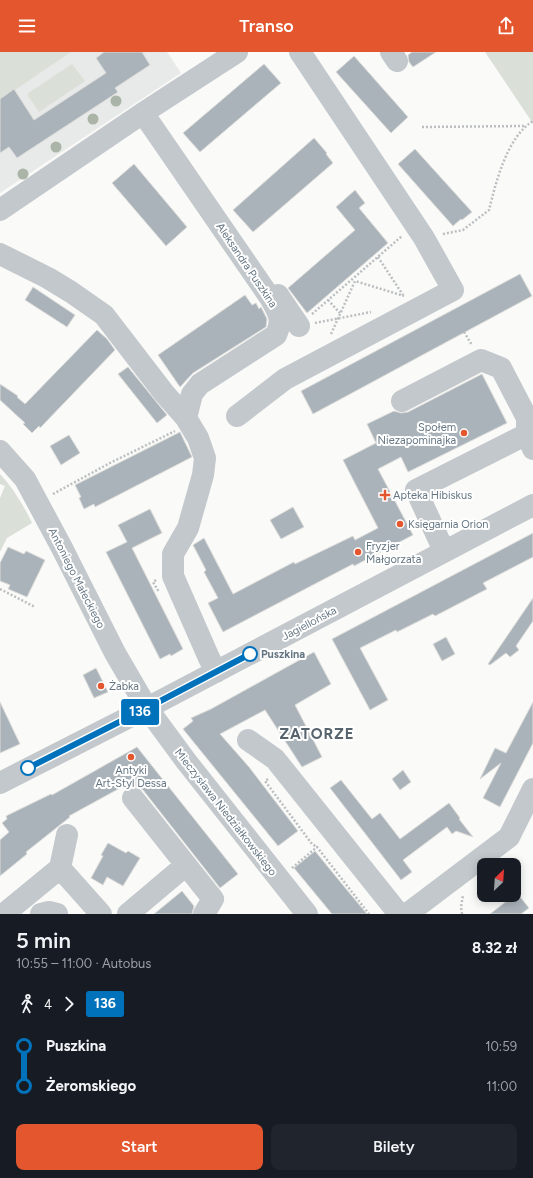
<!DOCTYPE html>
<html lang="pl">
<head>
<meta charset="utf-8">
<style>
  body { margin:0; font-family:Figtree,sans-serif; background:#20242c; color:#f1f3f6; height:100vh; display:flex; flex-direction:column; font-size:15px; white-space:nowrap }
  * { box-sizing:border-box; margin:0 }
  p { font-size:13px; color:#9ea1a6 }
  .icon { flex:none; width:22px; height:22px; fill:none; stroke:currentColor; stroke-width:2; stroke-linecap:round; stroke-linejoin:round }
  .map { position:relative; height:862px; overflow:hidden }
  .panel { display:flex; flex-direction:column; background:#171b24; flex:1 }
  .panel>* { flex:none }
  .badge { padding:0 8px; border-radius:3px; font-size:14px; line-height:26px }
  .needle { width:26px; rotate:25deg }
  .controls { position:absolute; left:477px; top:806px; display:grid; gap:8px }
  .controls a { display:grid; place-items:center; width:44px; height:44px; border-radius:8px; background:#171b24; box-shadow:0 2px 10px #0003; font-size:20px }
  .map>.badge { position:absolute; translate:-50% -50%; box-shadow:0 0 0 2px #fff }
  .legs { display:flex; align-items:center; gap:6px; height:44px; padding:0 16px; font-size:13px }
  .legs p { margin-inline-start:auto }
  .overview { display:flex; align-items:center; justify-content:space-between; height:68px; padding:0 16px }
  h1 { font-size:22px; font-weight:600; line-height:30px }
  .primary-button { display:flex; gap:8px; margin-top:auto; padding:8px 16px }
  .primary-button a { flex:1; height:46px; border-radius:8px; background:#e4572e; color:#fff; font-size:16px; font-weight:600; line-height:46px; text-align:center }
  .primary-button a+a { background:#20242c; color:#f1f3f6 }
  ul { padding:0 16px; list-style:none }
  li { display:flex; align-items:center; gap:14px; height:40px; font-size:15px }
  li i { display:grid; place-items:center; width:6px; height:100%; margin:0 5px; background:currentColor }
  li i::after { content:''; width:10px; height:10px; margin:-5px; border:3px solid; border-radius:50%; background:#171b24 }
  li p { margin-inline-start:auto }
  li:first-child i { background:linear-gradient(#0000 50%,currentColor 0) }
  li:last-child i { background:linear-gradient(currentColor 50%,#0000 0) }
  header { display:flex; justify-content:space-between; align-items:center; height:52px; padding:0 16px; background:#e4572e; color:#fff; font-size:18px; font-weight:600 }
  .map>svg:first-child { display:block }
</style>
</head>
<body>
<header><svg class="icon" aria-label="menu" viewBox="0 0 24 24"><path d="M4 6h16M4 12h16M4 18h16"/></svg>Transo<svg class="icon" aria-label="share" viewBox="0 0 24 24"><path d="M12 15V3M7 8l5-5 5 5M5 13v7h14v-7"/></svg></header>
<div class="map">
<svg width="533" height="862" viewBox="0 0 533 862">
  <rect width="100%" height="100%" fill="#fafaf8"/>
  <path fill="#e8e9e9" d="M0 0H167L181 21 0 141Z"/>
  <path fill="#dadfd7" d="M0 0H71L0 48Z
    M485 0H533V72L532 70Z
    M72 12 85 29 39 60 27 42Z
    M0 422C13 436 24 454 32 471L7 486 0 500V446L5 434 0 432Z"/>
  <path fill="#aab3b9" stroke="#dcdcda" d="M104 0H142L150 13 115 36 118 40 17 106 9 95 0 101V47L14 37 34 68 106 21 96 6Z
    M412 0H436L413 15 409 10 408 3Z
    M354 4 408 65 391 81 336 20Z
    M264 12 281 31 200 100 183 81Z
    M314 86 327 101 326 102 333 111 253 180 233 158Z
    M415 97 472 160 462 168 461 167 453 174 398 112Z
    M134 112 187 175 166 194 112 131Z
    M355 138 365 151 359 156 388 191 307 261 288 236 355 178 336 155Z
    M520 222 532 244 313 362 301 339Z
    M33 235 75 263 67 275 25 248Z
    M245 243 252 253 256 251 259 257 261 255 267 267 266 275 193 321 180 335 158 303Z
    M97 278 107 287 115 298 40 376 39 374 32 381 23 372 25 371 0 348V332L18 344 17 345 25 352Z
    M128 315 167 363 157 371 118 322Z
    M482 322 507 371 408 420 401 405 378 417 413 483 354 514 353 512 223 580 208 551 218 546 204 520 206 518 193 493 204 486 233 542 294 510 295 512 353 484 355 488 378 476 343 408 376 391 367 372 394 359 401 361 408 360Z
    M180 380 192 405 95 455 94 452 84 457 79 446 81 445 75 433Z
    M69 383 80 401 61 413 50 394Z
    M293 455 304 475 281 487 270 468Z
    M150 457 162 481 132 496 183 597 171 604 170 602 160 607 106 500 127 490 118 473Z
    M533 481V505L483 531 487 537 435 564 433 562 397 580 396 578 360 596 388 648 370 658 332 587Z
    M8 495 24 502 26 499 45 508 27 545 8 537 10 533 0 529V511Z
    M533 546V569L516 594 519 598 510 605 506 601 490 613 488 612Z
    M446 585 455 602 442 609 433 592Z
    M314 600 331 632 295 653 322 705 302 715 265 658 220 682 249 715 298 779 278 794 183 677 193 669 191 666 211 657Z
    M96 616 108 640 94 646 83 623Z
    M0 650 20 692 0 701Z
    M533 650V691L500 755 483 746 501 711 480 727 495 696 506 701Z
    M137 695 238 822 220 836 143 738 138 735 134 734 131 730 69 764 70 765 26 800 27 802 0 824V788L9 780 2 771 7 767 6 764 51 742 52 743Z
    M403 718 411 730 400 738 392 727Z
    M341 728 372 767 380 761 400 787 449 751 460 766 459 767 473 785 456 779 452 782 447 775 403 808 412 820 401 828 330 736Z
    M108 791 126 801 128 799 140 806 123 834 107 825 103 833 91 826 103 804 101 803Z
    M315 799 342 832 367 862H332L294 816Z
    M182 839 194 854 192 862H154Z
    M517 841 529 856 521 862H490Z"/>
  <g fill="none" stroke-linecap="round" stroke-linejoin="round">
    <path stroke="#bbbfc2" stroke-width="2.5" stroke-dasharray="2 2" stroke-linecap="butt" d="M422 75 524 74
      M443 182 463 178 489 158C496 130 507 85 533 69
      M378 205 403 243
      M328 248 340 261
      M312 262 402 184
      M315 271 371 260
      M464 280 472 293
      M331 282 355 229 404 244
      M53 442 110 411 175 379
      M156 528 153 530 159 540
      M0 537 35 555
      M268 727 265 729 312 792 317 795
      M292 816 317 795 369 862
      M462 862 461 855 463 843"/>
    <path stroke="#c3c8cc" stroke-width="22" d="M391 0 397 9
      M143 61 271 247C279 262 283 267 276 283L200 332 192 342 186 366
      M0 158 143 61 237 0
      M0 202 48 226 71 240 104 263 164 341 186 366 198 386 205 406 203 423 188 476 173 502V524L209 606 216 620
      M278 243 299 274
      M402 349 481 308 501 316 527 366V382L533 397
      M237 364 285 327 453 238 424 186 300 0
      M0 399 25 427 62 496 115 601 147 656 186 709 307 862
      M444 499 416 438 527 382
      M248 688 275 707 399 862
      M0 731 147 656 533 453
      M133 746 213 847 204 862
      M60 816 67 783
      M4 862 60 816 101 862
      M41 862 49 860 57 862
      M128 862 186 813
      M407 862 509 785 533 737"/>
  </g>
  <g fill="#aab4a7">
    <circle cx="116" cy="49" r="5.5"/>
    <circle cx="93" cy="67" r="5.5"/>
    <circle cx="56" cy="95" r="5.5"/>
    <circle cx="23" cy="122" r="5.5"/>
  </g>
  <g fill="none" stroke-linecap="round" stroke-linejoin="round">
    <g stroke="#fff" stroke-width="9">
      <path id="line-1" d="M28 716 147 656 250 602"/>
    </g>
    <use href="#line-1" stroke="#0072bc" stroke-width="6"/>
  </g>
  <g fill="#e4572e" stroke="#fff" stroke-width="1.5">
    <circle cx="464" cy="381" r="4"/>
    <path d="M383 437h4v4h4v4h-4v4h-4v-4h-4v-4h4z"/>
    <circle cx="400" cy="472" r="4"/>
    <circle cx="358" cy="500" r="4"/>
    <circle cx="101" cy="634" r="4"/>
    <circle cx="131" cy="705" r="4"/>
  </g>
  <g fill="#fff" stroke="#0072bc" stroke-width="2">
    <circle cx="250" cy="602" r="7"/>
    <circle cx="28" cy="716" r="7"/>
  </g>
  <g text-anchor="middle" stroke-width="4" stroke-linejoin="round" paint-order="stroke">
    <g font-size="11" fill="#657683" stroke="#fff">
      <text transform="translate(247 213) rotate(56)" y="4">Aleksandra Puszkina</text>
      <text transform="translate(77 526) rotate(63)" y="4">Antoniego Małeckiego</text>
      <text transform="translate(309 571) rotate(-28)" y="4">Jagiellońska</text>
      <text transform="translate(226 760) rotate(52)" y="4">Mieczysława Niedziałkowskiego</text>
    </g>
    <g font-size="11" fill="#657683" stroke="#fff" text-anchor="start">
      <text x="456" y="379" text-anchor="end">Społem<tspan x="456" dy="13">Niezapominajka</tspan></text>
      <text x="393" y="447">Apteka Hibiskus</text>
      <text x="408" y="476">Księgarnia Orion</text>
      <text x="366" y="498">Fryzjer<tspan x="366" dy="13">Małgorzata</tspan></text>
      <text x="109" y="638">Żabka</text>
      <text x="131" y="722" text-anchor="middle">Antyki<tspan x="131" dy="13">Art-Styl Dessa</tspan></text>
    </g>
    <g font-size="11" font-weight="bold" fill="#657683" stroke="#fff" text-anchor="start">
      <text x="261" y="606">Puszkina</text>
    </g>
    <g font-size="15" font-weight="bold" letter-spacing="1" fill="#57646e" stroke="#fff">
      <text x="317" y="687">ZATORZE</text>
    </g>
  </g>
</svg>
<div class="controls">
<a><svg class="needle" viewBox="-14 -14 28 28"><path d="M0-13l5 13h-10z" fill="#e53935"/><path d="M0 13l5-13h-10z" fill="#9ea1a6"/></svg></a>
</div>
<b class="badge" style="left:140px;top:660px;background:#0072bc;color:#fff">136</b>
</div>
<section class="panel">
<div class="overview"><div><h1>5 min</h1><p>10:55 – 11:00 · Autobus</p></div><b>8.32 zł</b></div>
<div class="legs"><svg class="icon" aria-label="walk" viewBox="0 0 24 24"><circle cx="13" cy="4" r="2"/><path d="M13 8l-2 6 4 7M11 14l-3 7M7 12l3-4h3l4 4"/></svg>4<svg class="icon" aria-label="forward" viewBox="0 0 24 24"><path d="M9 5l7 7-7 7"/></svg><b class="badge" style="background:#0072bc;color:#fff">136</b></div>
<ul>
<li><i style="color:#0072bc"></i><b>Puszkina</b><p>10:59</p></li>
<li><i style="color:#0072bc"></i><b>Żeromskiego</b><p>11:00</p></li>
</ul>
<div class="primary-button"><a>Start</a><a>Bilety</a></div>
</section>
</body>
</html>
